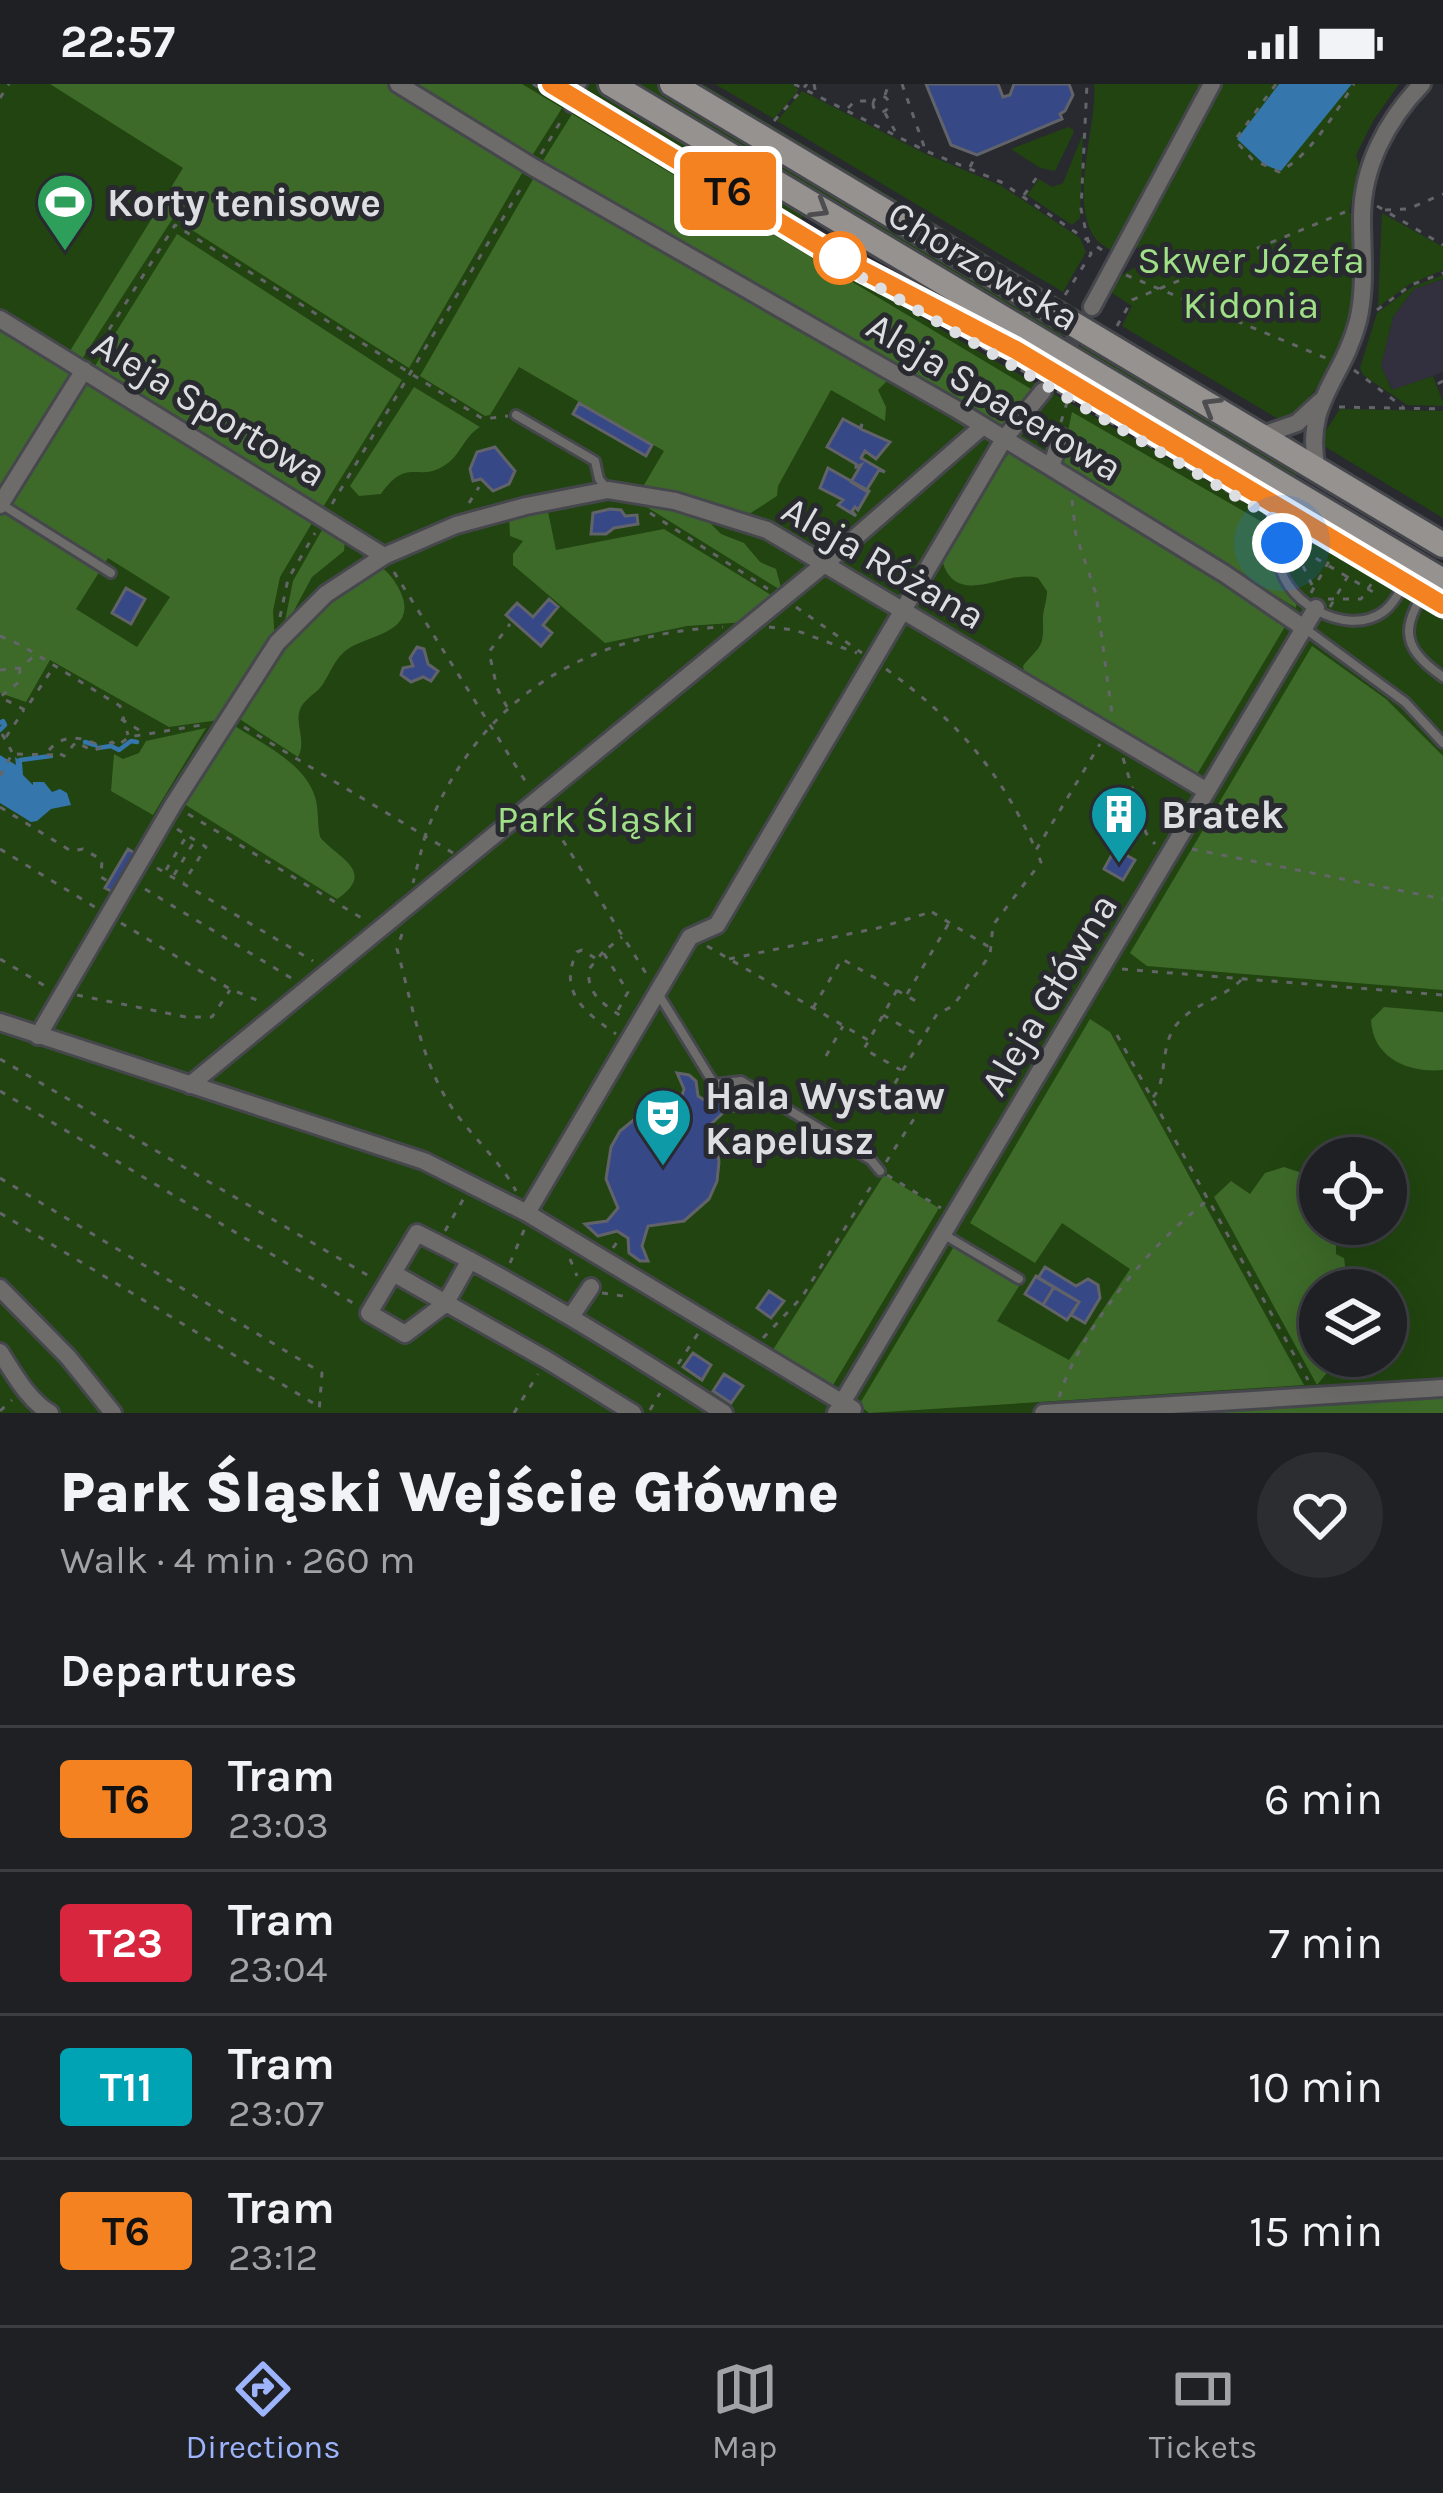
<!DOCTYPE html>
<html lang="en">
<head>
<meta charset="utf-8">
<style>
  body { margin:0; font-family:Karla,sans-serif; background:#2b2d30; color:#f1f3f6; height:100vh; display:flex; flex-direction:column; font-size:45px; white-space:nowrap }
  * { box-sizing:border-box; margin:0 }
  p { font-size:39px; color:#a1a3a6 }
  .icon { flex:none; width:66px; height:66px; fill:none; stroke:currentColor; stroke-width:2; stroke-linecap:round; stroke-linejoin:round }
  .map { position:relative; height:1329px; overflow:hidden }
  .panel { display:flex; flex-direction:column; background:#1e2023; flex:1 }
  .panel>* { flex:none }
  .badge { padding:0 24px; border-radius:9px; font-size:42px; line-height:78px }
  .controls { position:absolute; left:1299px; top:1053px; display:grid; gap:24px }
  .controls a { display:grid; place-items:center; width:108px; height:108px; border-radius:50%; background:#1e2023; box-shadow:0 12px 48px #0002,0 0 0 3px #3c3e41; font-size:60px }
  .you { position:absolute; width:60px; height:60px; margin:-30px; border:9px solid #fff; border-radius:50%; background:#1a73e8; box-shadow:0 0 0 18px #1a73e833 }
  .map>.badge { position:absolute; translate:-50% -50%; box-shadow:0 0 0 6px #fff }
  h2 { padding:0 60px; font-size:45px; line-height:108px }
  .round { display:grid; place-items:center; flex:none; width:126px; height:126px; border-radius:63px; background:#2b2d30 }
  .overview { display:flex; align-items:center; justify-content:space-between; height:204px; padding:0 60px }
  h1 { font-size:57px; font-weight:800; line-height:90px }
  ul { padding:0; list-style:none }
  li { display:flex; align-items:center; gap:36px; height:144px; padding:0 60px; border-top:3px solid #3c3e41 }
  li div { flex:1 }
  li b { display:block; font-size:45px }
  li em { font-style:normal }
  li .badge { min-width:132px; font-weight:700; text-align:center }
  .status { display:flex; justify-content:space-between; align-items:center; height:84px; padding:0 60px; background:#1e2023; direction:ltr }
  .status svg { height:33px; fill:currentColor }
  .tabs { display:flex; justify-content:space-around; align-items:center; height:168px; border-top:3px solid #3c3e41; background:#1e2023; font-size:33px; color:#a1a3a6 }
  .tabs a { display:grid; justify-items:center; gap:6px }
  .tabs .current { color:#9db4fd }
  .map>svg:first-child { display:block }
</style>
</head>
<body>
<div class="status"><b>22:57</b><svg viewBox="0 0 49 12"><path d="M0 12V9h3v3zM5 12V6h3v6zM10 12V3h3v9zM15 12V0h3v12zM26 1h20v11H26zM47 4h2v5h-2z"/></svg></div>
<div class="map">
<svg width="1443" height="1329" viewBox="0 0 1443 1329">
  <rect width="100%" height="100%" fill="#282a2f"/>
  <path fill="#322f3f" d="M1443 195V288L1393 307 1381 282 1393 233 1414 205Z"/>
  <path fill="#214410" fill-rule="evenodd" d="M0 0H534L969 262 1443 530V1329H0ZM1320 1074H1386V1140H1320ZM1320 1206H1386V1272H1320Z
    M586 0H596L806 126 801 135 584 4Z
    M626 0H656L1067 245 1059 258Z
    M687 0H703L1101 239 1097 245Z
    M715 0H792L799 6 774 35Z
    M1094 0H1203L1114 167C1057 147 1099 43 1094 0Z
    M1220 0H1399L1373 37 1356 71 1359 80 1349 129H1355C1355 218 1355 274 1285 339L1122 242 1132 222 1112 209 1117 194 1150 174 1135 162Z
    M802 7 926 70 1000 101 1080 154 1086 168 1063 208 777 37Z
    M1068 43 1074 46 1073 50 1055 87 1040 84 1011 65Z
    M1083 50 1080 134 1072 141 1027 111 1039 95 1052 103 1063 99Z
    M1382 129 1443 163V186L1410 200 1378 223Z
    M1443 191V195L1414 205 1393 233 1381 282 1392 306 1433 292 1443 318V322L1407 321 1363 291 1360 284 1377 229 1412 203Z
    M1085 256 1297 386V391L1293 395 1076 269Z
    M1340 325 1443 327V434L1324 362 1323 351Z"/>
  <path fill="#3d6a29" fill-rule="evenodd" d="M50 0H387L525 84 409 284 173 134 82 275 70 267 183 84Z
    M408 0H522L562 24 530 75Z
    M572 30 1031 305 1011 341 998 342 541 80Z
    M536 90 889 295 878 306 886 323 885 337 831 306 778 402 777 412 746 432 641 406 664 367 519 283 490 331 485 332 420 292Z
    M177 150 402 296 323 423 95 282Z
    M0 244 75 288 0 409Z
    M87 296 315 434 280 493 273 527 275 557 219 636 169 643 50 576 26 618 0 609V430ZM108 474 170 513 137 563 76 525Z
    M414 303 480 343C464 353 462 368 448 379 419 401 408 371 381 410L359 412 350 402Z
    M1072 328 1283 450C1269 475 1277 498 1297 516L1296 524 1069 387 1062 376Z
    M1011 366 1289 536 1196 692 1025 592 1023 582C1039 562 1044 565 1043 538 1042 528 1047 518 1047 507L1038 494C1007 484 956 527 942 476L959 440Z
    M645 422 666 423 705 434 721 450 744 459 760 478 776 485 782 507Z
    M547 423 556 466 664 445 776 514 747 538 687 542 605 559 513 481V470L523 457 510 452 509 432Z
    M326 439 345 457 344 467 312 493 283 547 293 497Z
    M378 482C388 486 396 498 401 509 419 551 362 551 344 568 334 577 330 589 323 600 318 608 309 612 303 620 291 636 308 655 298 673L238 634 265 585 307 534Z
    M1312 562 1386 615 1443 672V906L1147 882 1130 869Z
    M233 641C261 659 305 679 315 713 319 725 317 739 320 753 337 774 378 787 337 815L181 718Z
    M206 644 153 731 111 707 114 670 123 675 139 669 146 657Z
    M1384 923 1443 928V986C1409 989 1373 975 1371 936Z
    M1090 935 1110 948 1304 1301 869 1329 859 1321 956 1159 1021 1199 997 1237 1069 1276 1130 1185 1062 1139 1035 1179 970 1139Z
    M1284 1083 1305 1090 1310 1097V1109L1320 1122V1140H1327L1336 1149V1170L1344 1174 1348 1206H1320V1272H1357L1330 1285 1317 1301 1214 1113 1231 1097 1250 1110 1265 1089Z
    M884 1091 939 1124 833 1301 771 1269Z
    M1443 1313V1329H1208Z"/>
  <path fill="#3576ac" d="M1279 0H1352L1281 87 1265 81 1237 55Z
    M0 671 16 681 15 673 22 678 23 691 33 701V698H44L52 708 60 705 67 709 71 721 51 725 37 737 31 738 0 719Z"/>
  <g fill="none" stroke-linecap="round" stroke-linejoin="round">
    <path stroke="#3576ac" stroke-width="4.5" d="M0 639 3 637 5 641 0 646
      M85 658 95 661
      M98 664 111 662 119 666 131 657 137 658
      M20 676 51 672"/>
  </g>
  <path fill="#374887" stroke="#616369" stroke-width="3" d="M926 0H998L1003 13 1010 11 1014 0H1069L1073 11 1065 27 1060 30 1062 35 977 71 951 61Z
    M579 319 652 361 646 372 573 330Z
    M843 335 860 344 862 340 861 345 890 358 876 375 865 367 861 374 885 388 879 386 866 407 851 398 861 381 856 383V380L827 363Z
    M495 363 515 387 509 400 493 407 481 395 473 397 470 385 477 368Z
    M828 384 869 407 858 426 855 423 852 427 856 432 838 421 843 416 820 404Z
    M610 425 621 426 625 432 637 431 638 440 614 444 606 450H591L593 429Z
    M126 504 145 515 131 540 112 529Z
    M549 515 558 523 543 541 552 549 541 562 506 531 517 519 533 533Z
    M417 563 424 565 428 580 438 587 431 597 423 593 411 598 401 591 403 584 413 582 410 574Z
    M128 765 136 770 113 808 105 804Z
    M1115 765 1135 776 1123 796 1104 785Z
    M677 989 689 991 696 997 698 1012 709 1019V1014L723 1012 740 1027H725L708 1043 716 1059 719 1078 717 1097 709 1115 684 1137 648 1142 642 1162 648 1177H640L629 1169 628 1154 617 1147 598 1152 585 1140 607 1137 618 1124 606 1095 611 1063 620 1047 641 1030 659 1024 678 1025 684 1005Z
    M1045 1183 1076 1202 1088 1195 1098 1201 1100 1214 1085 1239 1071 1231 1079 1218 1038 1194Z
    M1036 1192 1054 1203 1043 1221 1025 1210Z
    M1054 1203 1079 1218 1067 1236 1043 1221Z
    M769 1207 784 1217 771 1234 757 1224Z
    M693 1269 711 1281 702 1296 683 1283Z
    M724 1290 743 1302 731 1319 713 1307Z"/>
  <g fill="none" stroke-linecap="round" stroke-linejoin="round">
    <path stroke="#43454a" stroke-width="16" stroke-dasharray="16 8" stroke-linecap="butt" d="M1043 307 1085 235"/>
    <g stroke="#45474c" stroke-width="14">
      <path id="lane" d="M570 23 582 0
        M516 331 595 377 599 395 607 405
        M1 420 111 489
        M1304 420C1296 434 1280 453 1279 470 1276 515 1346 555 1383 528 1397 518 1405 496 1414 481
        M1432 496C1403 540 1396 560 1443 593
        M1307 546 1405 618 1443 659
        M659 911 714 1000 741 997 871 1076 880 1087
        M943 1150 1019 1195"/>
    </g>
    <g stroke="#45474c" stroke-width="22">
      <path id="street" d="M398 0 533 83 956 325 1225 490 1304 544
        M1092 223 1212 0
        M0 235 384 472
        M1260 352 1297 339 1321 317
        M1051 383 1061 353
        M1317 386C1303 318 1342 298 1358 237 1366 203 1362 169 1362 134 1362 83 1387 36 1422 0
        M0 421 84 286
        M0 938 424 1077 527 1129 853 1325
        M38 952 173 721 277 559 326 510 384 472 456 441 526 422 608 406 675 417 767 446 1207 707
        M190 1001 834 472 983 342
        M527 1129 690 853 717 841 1004 355 1043 307
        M470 1176 445 1220 405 1250 369 1229 417 1149C524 1202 623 1264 724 1329
        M393 1189 547 1276 633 1329
        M0 1204 68 1273 113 1329
        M572 1231 591 1203
        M0 1268C14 1290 28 1316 50 1329
        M836 1329 1316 524
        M1043 1329 1443 1304"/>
    </g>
    <g stroke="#45474c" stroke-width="30">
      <path id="secondary" d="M611 0 1443 497
        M672 0 1443 461"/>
    </g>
    <path stroke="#636569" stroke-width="3" stroke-dasharray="6 9" stroke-linecap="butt" d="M533 0 562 18
      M794 0 926 67 1001 98 1102 166
      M814 0 816 10
      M902 0 925 65
      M1276 0 1235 56 1252 75 1279 88C1310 72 1335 29 1354 0
      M885 11 889 0
      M873 20a8 8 0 1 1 16 0a8 8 0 1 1-16 0Z
      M0 14 9 0
      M848 24 855 17H871
      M580 29 1033 293
      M885 29 895 47
      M774 37 807 0
      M541 70 564 32
      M970 83 975 73
      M1024 111 1040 89
      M1377 122 1443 161
      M1385 126 1408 125 1443 110
      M1139 171 1243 168
      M1126 191 1328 275
      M1065 211 1091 170 1081 125 1087 0
      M1377 226 1411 201 1443 189
      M1117 242 1132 216 1345 128
      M93 271 175 141 483 335 508 332
      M1354 286 1403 323
      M1443 297 1439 299 1443 309
      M1057 307 1281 439
      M1339 323 1443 325
      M1061 338 1068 315
      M1072 416 1076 451 1096 510 1112 630
      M469 419 479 403
      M332 420 524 99
      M650 429 768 505
      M1300 450 1390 503
      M1290 459 1380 512
      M394 488 529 703
      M1312 501 1303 482 1313 458
      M1311 509 1333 470
      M1328 515H1361L1374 496
      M796 523 862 569
      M1330 523 1352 485
      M1429 526 1443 535
      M280 533 288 495 315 449
      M769 543 795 546 857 569
      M0 552 21 561 120 622 128 651
      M20 584 19 598 0 613 25 626 53 584
      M886 585C957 637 999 685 1036 766
      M0 586 20 584 33 573
      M507 623 497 604 489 568 510 540
      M121 635 144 649
      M244 643 425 752 413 799
      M2 650 12 668
      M6 653 24 626
      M49 666C61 652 78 651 96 660
      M1123 674 1146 749 1155 760
      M0 692 12 670 54 671 57 668 64 672 76 658 93 667 112 658 117 662 129 653 208 640
      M0 723 71 767 83 765 102 776 101 793 109 798
      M188 730 365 836
      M547 731 647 891
      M177 745 206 763 184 798
      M0 765 98 825
      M1192 765 1443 815
      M453 769 425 752C475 617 583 550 723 543
      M157 784 313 877
      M166 786 186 753
      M174 791 194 758
      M145 805 296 897
      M932 828 989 863
      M121 839 230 905 264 919
      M402 850 397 865C410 912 419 965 443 1009 462 1045 497 1071 516 1107
      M707 862 868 956
      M603 868 589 885C586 912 606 921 625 935
      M595 874 582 866 577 868C557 908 586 929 616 950
      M0 875 50 905
      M729 875 878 844 931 828
      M1122 885 1443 911
      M897 906 864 965 901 986
      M907 910 949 839
      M77 911 186 933H212L230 906
      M813 924 842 875 921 920
      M618 926 628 908 603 868 622 853
      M883 931 921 953
      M1117 951 1308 1296
      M826 972 843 942
      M0 975 374 1195
      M0 1007 358 1222
      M1153 1013C1168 998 1159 961 1177 940 1194 919 1224 914 1241 896
      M886 1078 921 1024 892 1004 937 930 953 922 990 871 993 841 1041 778 1036 766 1100 660
      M887 1091 941 1124
      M0 1094 322 1289 319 1329
      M0 1129 318 1322
      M445 1147 464 1114
      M613 1164 622 1151
      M570 1175 577 1192
      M510 1179 525 1144
      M602 1209 623 1212 624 1207
      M763 1254 802 1213 875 1096
      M678 1280 699 1248
      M1059 1313C1080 1246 1151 1159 1207 1117
      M650 1326 660 1309
      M0 1327 12 1316
      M514 1329 538 1290"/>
    <use href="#lane" stroke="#6e6c6a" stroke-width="8"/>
    <use href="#street" stroke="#6e6c6a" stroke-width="16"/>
    <use href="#secondary" stroke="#95928f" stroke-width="24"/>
    <path stroke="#84858a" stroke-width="3" d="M551 0 840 174 1015 266 1443 521"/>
  </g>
  <defs><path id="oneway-chevron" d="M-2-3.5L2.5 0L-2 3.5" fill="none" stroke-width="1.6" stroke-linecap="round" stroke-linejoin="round" transform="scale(3)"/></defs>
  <g stroke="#4e4e51">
    <use href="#oneway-chevron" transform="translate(820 125) rotate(31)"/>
    <use href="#oneway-chevron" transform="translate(1211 322) rotate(-149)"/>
  </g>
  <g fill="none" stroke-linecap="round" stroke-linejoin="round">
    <g stroke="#fff" stroke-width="27">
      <path id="line" d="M551 0 839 174 1016 266 1443 521"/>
    </g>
    <use href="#line" stroke="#f58220" stroke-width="18"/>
    <path stroke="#dddee2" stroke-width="12" stroke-dasharray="0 21.6" d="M840 174 832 176 1290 444 1282 459"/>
  </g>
  <defs>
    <g id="stadium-pin" transform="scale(3)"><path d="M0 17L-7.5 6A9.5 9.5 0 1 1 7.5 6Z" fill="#2e9e5b" stroke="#282a2f"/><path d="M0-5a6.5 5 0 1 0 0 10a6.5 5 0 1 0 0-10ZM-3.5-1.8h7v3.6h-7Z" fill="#fff"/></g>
    <g id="building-pin" transform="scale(3)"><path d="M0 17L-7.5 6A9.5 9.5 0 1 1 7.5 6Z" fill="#0f9aa8" stroke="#282a2f"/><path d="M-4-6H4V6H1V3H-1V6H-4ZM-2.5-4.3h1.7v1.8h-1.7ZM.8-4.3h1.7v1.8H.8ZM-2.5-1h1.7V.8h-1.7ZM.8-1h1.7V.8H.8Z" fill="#fff"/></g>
    <g id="theatre-pin" transform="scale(3)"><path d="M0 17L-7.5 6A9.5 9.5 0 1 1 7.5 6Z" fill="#0f9aa8" stroke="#282a2f"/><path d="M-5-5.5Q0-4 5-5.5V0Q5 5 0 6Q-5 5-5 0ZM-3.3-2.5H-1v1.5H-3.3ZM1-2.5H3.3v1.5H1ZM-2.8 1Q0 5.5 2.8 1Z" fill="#fff"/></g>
  </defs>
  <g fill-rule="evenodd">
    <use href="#stadium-pin" x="65" y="118"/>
    <use href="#building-pin" x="1119" y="730"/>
    <use href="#theatre-pin" x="663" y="1033"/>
  </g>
  <circle fill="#fff" stroke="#f58220" stroke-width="6" cx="840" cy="174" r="24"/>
  <g text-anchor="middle" stroke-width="10" stroke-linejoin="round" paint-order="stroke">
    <g font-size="39" font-weight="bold" fill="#dddee2" stroke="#282a2f" text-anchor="start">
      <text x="107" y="132">Korty tenisowe</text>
      <text x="1161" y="744">Bratek</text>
      <text x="705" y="1025">Hala Wystaw<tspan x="705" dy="45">Kapelusz</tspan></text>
    </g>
    <g font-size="39" fill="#a0e086" stroke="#282a2f">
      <text x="1251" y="189">Skwer Józefa<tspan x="1251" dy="45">Kidonia</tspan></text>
      <text x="596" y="748">Park Śląski</text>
    </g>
    <g font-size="39" fill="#dddee2" stroke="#282a2f">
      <text transform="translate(984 181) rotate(31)" y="14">Chorzowska</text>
      <text transform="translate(995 312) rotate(31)" y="14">Aleja Spacerowa</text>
      <text transform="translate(210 324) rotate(31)" y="14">Aleja Sportowa</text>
      <text transform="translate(884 478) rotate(30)" y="14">Aleja Różana</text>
      <text transform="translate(1048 910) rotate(-59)" y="14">Aleja Główna</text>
    </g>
  </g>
</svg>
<div class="controls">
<a><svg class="icon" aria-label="locate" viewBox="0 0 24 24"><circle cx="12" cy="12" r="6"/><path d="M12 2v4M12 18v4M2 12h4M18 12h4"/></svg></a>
<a><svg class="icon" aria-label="layers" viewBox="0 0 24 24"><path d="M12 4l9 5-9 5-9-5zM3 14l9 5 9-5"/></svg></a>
</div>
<div class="you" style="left:1282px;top:459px"></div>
<b class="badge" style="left:728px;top:107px;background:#f58220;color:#111">T6</b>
</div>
<section class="panel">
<div class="overview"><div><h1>Park Śląski Wejście Główne</h1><p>Walk · 4 min · 260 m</p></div><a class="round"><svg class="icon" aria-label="heart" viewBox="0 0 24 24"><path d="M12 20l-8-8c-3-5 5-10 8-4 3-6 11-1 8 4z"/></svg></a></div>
<h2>Departures</h2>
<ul>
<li><span class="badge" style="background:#f58220;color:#111">T6</span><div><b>Tram</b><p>23:03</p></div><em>6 min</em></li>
<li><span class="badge" style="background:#d7263d;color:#fff">T23</span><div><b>Tram</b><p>23:04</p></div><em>7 min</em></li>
<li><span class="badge" style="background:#00a3b4;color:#fff">T11</span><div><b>Tram</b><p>23:07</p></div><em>10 min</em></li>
<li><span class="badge" style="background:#f58220;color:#111">T6</span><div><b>Tram</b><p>23:12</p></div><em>15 min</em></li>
</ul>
</section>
<nav class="tabs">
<a class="current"><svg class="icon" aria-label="directions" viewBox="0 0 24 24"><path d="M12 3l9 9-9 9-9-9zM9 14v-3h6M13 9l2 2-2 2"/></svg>Directions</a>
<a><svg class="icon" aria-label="map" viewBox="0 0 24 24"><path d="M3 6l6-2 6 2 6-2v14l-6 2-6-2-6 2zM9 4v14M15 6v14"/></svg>Map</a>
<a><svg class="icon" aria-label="tickets" viewBox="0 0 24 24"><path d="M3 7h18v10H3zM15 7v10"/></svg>Tickets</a>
</nav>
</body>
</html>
